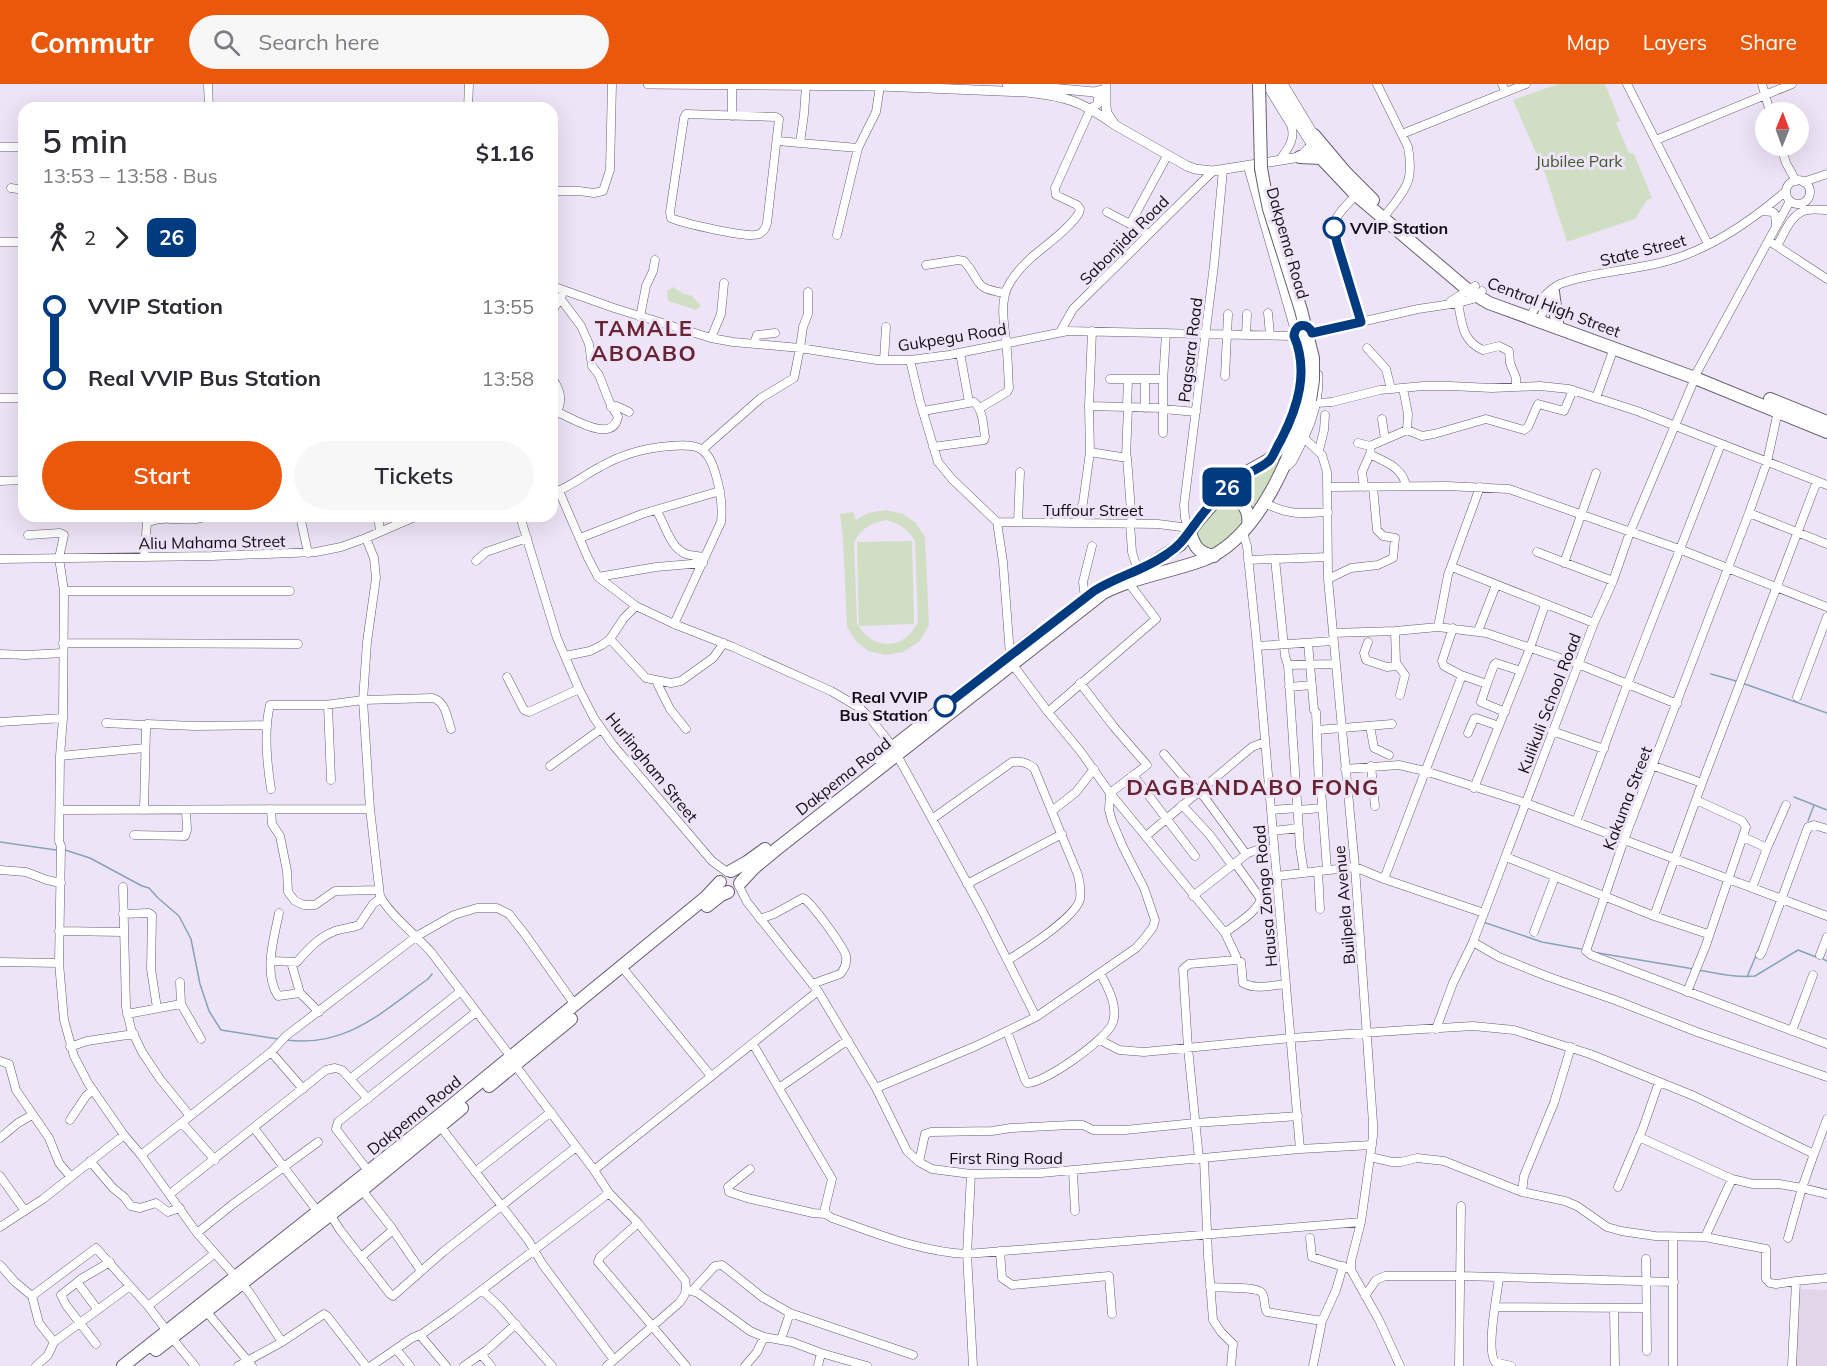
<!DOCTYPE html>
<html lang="en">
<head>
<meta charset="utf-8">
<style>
  body { margin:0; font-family:Mulish,sans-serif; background:#f7f7f7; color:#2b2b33; height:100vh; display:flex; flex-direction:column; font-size:22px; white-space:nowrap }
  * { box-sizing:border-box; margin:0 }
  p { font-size:20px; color:#7c7c81 }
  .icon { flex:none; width:33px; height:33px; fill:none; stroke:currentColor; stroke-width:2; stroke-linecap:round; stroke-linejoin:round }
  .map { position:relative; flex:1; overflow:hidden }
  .sheet { position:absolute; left:18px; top:18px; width:540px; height:420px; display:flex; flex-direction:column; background:#fff; border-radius:18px; box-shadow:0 6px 24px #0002 }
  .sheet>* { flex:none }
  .badge { padding:0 12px; border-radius:9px; font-size:21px; line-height:39px }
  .needle { width:39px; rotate:1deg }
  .buttons { position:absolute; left:1755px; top:18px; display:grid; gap:12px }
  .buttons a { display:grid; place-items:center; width:54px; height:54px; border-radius:50%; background:#fff; box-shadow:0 6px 24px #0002; font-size:30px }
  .map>.badge { position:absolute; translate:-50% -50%; box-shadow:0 0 0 3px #fff }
  .legs { display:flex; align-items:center; gap:9px; height:66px; padding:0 24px; font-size:20px }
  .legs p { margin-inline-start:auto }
  .head { display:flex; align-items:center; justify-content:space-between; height:102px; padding:0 24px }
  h1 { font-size:33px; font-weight:600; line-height:45px }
  .cta { display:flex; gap:12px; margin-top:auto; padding:12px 24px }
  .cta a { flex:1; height:69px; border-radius:36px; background:#ea580c; color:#fff; font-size:24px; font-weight:600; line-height:69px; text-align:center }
  .cta a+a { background:#f7f7f7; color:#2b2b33 }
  ul { padding:0 24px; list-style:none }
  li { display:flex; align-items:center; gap:21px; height:72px; font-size:22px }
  li i { display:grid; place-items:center; width:9px; height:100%; margin:0 8px; background:currentColor }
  li i::after { content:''; width:15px; height:15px; margin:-8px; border:4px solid; border-radius:50%; background:#fff }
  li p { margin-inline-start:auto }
  li:first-child i { background:linear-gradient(#0000 50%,currentColor 0) }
  li:last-child i { background:linear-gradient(currentColor 50%,#0000 0) }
  header { display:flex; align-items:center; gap:36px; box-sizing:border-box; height:84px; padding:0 30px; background:#ea580c; color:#fff }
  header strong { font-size:28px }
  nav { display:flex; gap:33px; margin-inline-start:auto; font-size:21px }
  .search { width:420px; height:54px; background:#f7f7f7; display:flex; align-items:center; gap:15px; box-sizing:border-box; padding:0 21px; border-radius:33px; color:#7c7c81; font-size:22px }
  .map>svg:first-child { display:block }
</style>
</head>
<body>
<header>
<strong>Commutr</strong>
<div class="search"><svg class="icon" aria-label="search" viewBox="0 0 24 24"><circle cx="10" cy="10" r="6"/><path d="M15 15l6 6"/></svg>Search here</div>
<nav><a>Map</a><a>Layers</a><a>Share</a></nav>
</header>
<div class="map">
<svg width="1827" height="1282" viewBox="0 0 1827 1282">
  <rect width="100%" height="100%" fill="#eee4f7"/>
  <path fill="#e2d5e8" d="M1797 1205 1827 1206V1282H1794Z"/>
  <path fill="#d0dfc4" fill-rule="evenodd" d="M1558 0H1605L1620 37 1616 39 1629 69 1634 70 1652 114 1647 116 1635 135 1567 158 1546 92 1513 16Z
    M673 203 684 210 692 212 701 222 696 226 668 217 667 207Z
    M1288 359 1256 423 1252 429C1245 416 1241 408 1226 406Z
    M1220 415 1238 420 1244 436C1238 451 1215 471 1199 462L1194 447Z
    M886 426 903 430 916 439 925 453 929 541 920 557 903 568 885 571 868 567 856 557 847 543 843 456 840 430 853 428 856 436 868 429ZM886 436C900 440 907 444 915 457L918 538C903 567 874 567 857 540L854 459C861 444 870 440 886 436Z
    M912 457 914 540 859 542 857 458Z"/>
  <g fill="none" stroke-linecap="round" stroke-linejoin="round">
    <path stroke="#86a3ba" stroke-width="1.5" d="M1711 590 1736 597
      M1742 599 1827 629
      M1794 713 1827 726
      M1808 737 1814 721
      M0 758 56 766
      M65 766 90 774 142 802 149 804 158 814 179 832 191 855 200 900 209 927 221 946 278 955
      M1483 838 1542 858 1581 865
      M1592 868 1694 885
      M1821 874 1827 877
      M1698 886C1717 889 1736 894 1755 892L1798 866 1816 873
      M1747 893 1765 850
      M286 956C347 964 383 927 428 895L432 890"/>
    <g stroke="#665d6e" stroke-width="9">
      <path id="minor" d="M208 0 209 24
        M1266 0 1291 41C1296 55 1288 64 1280 76
        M1377 0 1408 63C1414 97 1407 103 1387 129
        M1502 0 1506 8
        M1627 0 1708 160
        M1762 0 1770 28
        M806 2 804 30 800 59 858 64 876 28 880 2
        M468 24 469 0
        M686 30 776 33 779 35 767 139C766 143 764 148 759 150 749 155 683 139 671 134L670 128 684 34Z
        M732 32V1
        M1402 50 1526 0
        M1656 56 1792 0
        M778 57 800 59
        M1781 62 1786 79 1796 97
        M0 63H24
        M1786 108a12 12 0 1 1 24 0a12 12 0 1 1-24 0Z
        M1803 98 1827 90
        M11 104 24 106
        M552 107H579L594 109 603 107 610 86 612 0
        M1356 111C1349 119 1339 127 1335 137 1330 154 1355 218 1361 238
        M1762 127 1773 128 1775 130 1776 142
        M1107 128 1149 150
        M1130 140 1167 72
        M837 151 858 64
        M1769 157 1827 195
        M0 158H24
        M1777 162C1784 150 1791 129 1807 126 1813 125 1821 126 1827 126
        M926 181 958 176 964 177C983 198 971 204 1005 209
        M552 202 614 224 711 254 733 258 800 264 877 276H910L949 271 1068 247 1294 252
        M1451 217 1475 202
        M1458 219C1462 239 1462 257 1483 266L1499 262 1509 267 1510 279 1516 294V302
        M552 228 562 211
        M1268 229 1270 251
        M640 233 646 202 653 187 655 176
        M1529 235C1536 221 1546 207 1560 200 1589 189 1624 187 1655 180 1703 170 1749 139 1786 107
        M1538 238 1553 209
        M1092 247 1089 322 1090 368 1127 374 1132 440
        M1060 248 1073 225 1213 87
        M1312 249 1418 225 1458 219 1473 215 1482 207
        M1246 251 1247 230
        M711 254 721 230 724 199
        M754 260 757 251 775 249
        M1367 264 1386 285 1391 305
        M960 269 969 318
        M884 276 886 243
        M910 276 920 318 938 378 952 395 997 438 1003 478 1010 571
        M1697 288 1790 117
        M1225 292 1228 230
        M552 294C563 309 563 321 552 336
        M1110 295H1163
        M1145 295V324
        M0 314H24
        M1596 314 1614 264
        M1317 319 1332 318 1380 306 1423 302H1450L1492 304 1540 302 1569 305 1637 327 1827 401
        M1089 322 1163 324
        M611 323 617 322 629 328
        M1127 323 1128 295
        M980 324 1007 308 1009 304C1008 289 1008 273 1006 257 1001 217 999 203 1032 173 1047 160 1068 146 1079 129L1080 125 1077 121 1056 111 1055 104 1091 24 1098 20V12L1094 8
        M1163 325 1196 328
        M923 327 974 318C983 326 983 340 985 353L984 356 933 363
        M1778 327 1767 378 1749 429 1624 756 1586 867 1591 871 1827 960
        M557 328C571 333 612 361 618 333L609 317 599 291 592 282 589 260 581 242 560 214
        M1382 335 1385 355
        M1407 346 1422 352 1434 350 1486 335 1524 346 1528 343 1538 320 1564 327 1573 306
        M1163 349V298L1166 249
        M1304 354 1322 371 1327 388 1328 495 1355 783 1373 1039V1052L1361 1138 1351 1177V1186L1379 1236 1400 1282
        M1358 359 1370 362 1407 346 1408 330 1403 304
        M1370 362 1371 371C1386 378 1403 384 1406 402
        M703 365 761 314 794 294 800 264 803 243 808 230V208
        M1319 366 1324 346 1325 331
        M1126 373 1128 323
        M0 397 24 396
        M1327 403 1447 402 1509 405 1679 465 1827 523
        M1364 403 1362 388 1370 370
        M559 407 588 474 598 493
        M552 409C569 404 584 391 600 383 622 370 645 364 670 362 696 360 707 361 715 388 720 404 723 421 721 438L674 540
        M1264 419C1290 431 1300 430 1328 428
        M656 426C665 439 669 463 686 470 692 472 699 472 705 473
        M1749 429 1827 460
        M300 432 308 469
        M378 432 380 447
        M520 432 557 554 579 605 594 634 613 661 712 777 727 788
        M997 438 1158 440 1189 444
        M1018 438 1020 388
        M1080 439V427L1083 419 1090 368
        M1130 439 1132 468 1138 487
        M1190 448 1185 434 1184 421 1214 181 1223 86
        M1243 449 1247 462 1257 562 1300 1065
        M28 451 60 449 64 451 59 474 64 507 63 634 60 672 59 757 61 762 59 879 64 936 74 972 88 999 124 1051 141 1071 197 1149 249 1208 282 1258
        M366 454 374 474 376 494 367 558 363 616 370 725 380 812C389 830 417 852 431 868L511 973
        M580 454 642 430 720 407
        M1537 468 1613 497
        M144 473 147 439C163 429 192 441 205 432
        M0 475 212 472 316 468 341 463 366 454 417 432
        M1275 475 1285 572 1288 581 1300 763 1304 789
        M1248 476 1328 473
        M476 477 486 468 527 454
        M703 479 656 483 598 493 636 522 674 540 733 563 831 607 860 624 870 634 893 663
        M1564 479 1596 389
        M1452 483 1594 539
        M1328 495 1351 484 1378 481 1393 474 1395 454 1383 452 1377 446 1373 403
        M64 507H290
        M1085 514 1083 498 1092 462
        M1438 543 1448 491 1480 403
        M1395 547 1396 579 1405 591 1400 611
        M1478 547 1496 501
        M1333 549 1395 547 1438 543 1486 549 1578 580 1677 620
        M610 555 646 594 671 599 681 597 713 574 724 559
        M1368 558 1364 569 1366 576 1387 583 1397 582
        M63 559 298 560
        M1308 559 1314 626 1316 628 1319 703 1321 705 1327 786
        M1257 562 1333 557
        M0 570 26 571 63 569
        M565 572 590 567 602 561 610 555 624 534 636 522
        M1013 581 1048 628 1081 668 1110 709 1225 849 1236 872V876L1241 878 1243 899C1255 906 1273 901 1286 900
        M1288 581 1336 580
        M1461 591 1487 600 1494 581 1496 579 1521 587
        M507 593 524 626 529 628 579 605
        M656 597 670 625 686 645
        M1487 600 1481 618 1505 628
        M1289 603 1312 601
        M1797 613 1827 533
        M328 621 331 696
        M1048 628 1156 535 1128 498
        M0 638 63 634
        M106 639 144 641 146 644
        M1370 642 1374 664 1389 671
        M146 644 147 640 195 642 267 641
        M1317 646 1392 640
        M1552 647 1604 665
        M1468 649 1474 635 1476 634 1499 642
        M1164 670 1181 690 1205 714 1246 770
        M897 671 983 828 1036 933
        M60 672 145 664
        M550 682 601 645
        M1371 682 1375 722
        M1654 682 1702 699
        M1345 685 1399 681 1425 687 1526 719 1827 832
        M1133 691 1195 772
        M1474 704 1530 564 1545 521
        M271 705C267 680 264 645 270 621H325L363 616 433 614C446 618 447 634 451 645
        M1182 721 1209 750 1232 781
        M271 725 272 740 280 752 287 787 288 808 295 817 304 821H315L335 807 379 806
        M60 726 370 725
        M144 726 146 644
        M1271 726 1298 724
        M1298 726 1322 724
        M1052 727 1076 708 1094 685
        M932 735 1012 678C1021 677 1026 678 1034 684L1078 791C1080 799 1081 807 1080 815 1076 833 1024 866 1008 876
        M1576 738 1627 601 1721 360
        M1273 747 1299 744
        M134 751 185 752 187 746 186 726
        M1146 752 1252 663 1265 658
        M1743 753 1767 764 1752 804
        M1767 764 1786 721
        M1506 773 1654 832 1708 850
        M0 786 26 788 47 796 61 799
        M1318 787 1320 825
        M1277 792 1355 783 1384 795 1484 829 1594 539 1613 497 1630 448 1695 294
        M1384 795 1461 594V591L1444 582 1442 577 1453 544
        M967 800 1062 750
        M739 802 747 818 818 907 876 1004 907 1067 919 1078 932 1085 971 1090 1041 1089 1300 1065 1372 1061
        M123 803 126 923 131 945 142 968 160 995 190 1032
        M1193 812 1248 769 1257 766 1274 765
        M279 829C274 854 263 889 278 912L300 909
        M123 830 149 829 152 831 151 885 157 924
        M1654 832 1702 699 1817 397
        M760 835 774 830 803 814C812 819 843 862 846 872 847 880 845 885 840 890L812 900
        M59 847 123 848
        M1534 848 1555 793
        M1225 849C1236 840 1256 829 1261 815L1235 779
        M1473 858 1499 873 1546 892 1615 916 1697 948 1827 993
        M1760 871 1762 868 1808 743 1814 741 1827 745
        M1820 871 1827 853
        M272 877 297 878C308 865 319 853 335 847 343 844 352 844 359 841L373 820 381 814
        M0 878 59 879
        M291 878 300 909 319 928
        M626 888 711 992
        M180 898 181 920 201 955
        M1687 908 1706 861 1746 743 1742 737 1696 716
        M127 930 181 920
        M1436 945 1453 899 1473 858 1484 829
        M1007 947 1025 996 1027 999C1042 1001 1109 954 1113 938 1118 921 1108 904 1100 889
        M1792 947 1813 891
        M1100 956 1119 966 1144 968 1291 954 1407 946 1473 942 1514 946 1590 970 1694 1012 1814 1070 1802 1104 1827 1110
        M753 960 832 1095 825 1124 826 1130 832 1134C876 1149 920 1168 967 1170L1361 1138
        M70 963 87 957 134 950
        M271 968 286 952 417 852 454 831 477 824H497L509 830 524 849 575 921
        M0 977 9 980 16 1006 49 1054 59 1079 70 1092
        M515 981 594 1086 609 1109 638 1139 685 1196C687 1206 686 1211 679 1219L607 1282
        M350 995 461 907
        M779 1004 848 956
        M876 1004 976 962 1036 933 1136 864 1144 855 1153 843 1155 836 1144 804 1123 763 1112 737 1109 726 1110 709 1147 681 1114 643 1080 599
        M70 1036 86 1012 93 1006
        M182 1039 215 1076
        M440 1042 528 1156 543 1181 614 1276
        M254 1044 318 1128
        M1639 1053 1732 1095 1753 1100H1779L1802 1104 1788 1154
        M0 1054 18 1039 32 1031
        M1814 1070 1827 1035
        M141 1071 271 968 303 1005
        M1370 1073 1392 1078H1401L1417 1074 1444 1077 1522 1108 1565 1117 1577 1122 1607 1143 1621 1147 1655 1152 1705 1153 1766 1165V1195L1770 1199 1776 1200 1796 1197 1827 1194
        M1199 1075 1188 964 1183 885 1189 880 1236 876
        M1204 1075 1208 1172 1213 1236 1221 1248 1233 1260 1231 1282
        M90 1077 113 1104 124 1113 131 1122 140 1124 156 1119 168 1128 180 1124
        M919 1078 925 1050 931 1048 992 1047 1011 1044 1071 1041H1083L1093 1046H1125L1195 1039 1298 1032
        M750 1085 728 1103 729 1108 747 1114 813 1129 826 1130
        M594 1086 818 907
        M1073 1087 1075 1127
        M369 1088 336 1045 338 1038 476 928
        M475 1088 551 1028
        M971 1090 967 1170 973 1282
        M0 1092 25 1127
        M1618 1103 1643 1044 1659 998
        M362 1106 391 1143 421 1187
        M1522 1108 1524 1092 1554 1019 1571 963
        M170 1110 326 986 335 984 342 986 368 1015
        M330 1130 340 1146 390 1210 393 1212 443 1168 576 1063
        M638 1139 600 1173 598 1178 686 1282
        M0 1143 43 1115 124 1051
        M197 1149 233 1120 318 1058
        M1705 1153 1732 1095
        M1310 1154 1312 1173 1347 1184
        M1000 1167 1002 1194 1012 1201 1109 1192 1112 1230
        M361 1173 393 1146
        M1646 1175 1647 1267
        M0 1181 15 1198 32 1212 39 1239 54 1258
        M1499 1194C1497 1212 1486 1265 1495 1278L1511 1282
        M77 1198 98 1226
        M1210 1203C1220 1204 1257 1202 1262 1209 1266 1215 1263 1222 1267 1228L1322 1237
        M482 1206 500 1223 552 1282
        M688 1206 698 1209 750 1247 764 1253 792 1258 821 1269 867 1282
        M693 1206 715 1182 722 1181 762 1213 790 1229 913 1271
        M32 1212 96 1164 148 1222 167 1247
        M1365 1212 1376 1196 1385 1192H1460L1674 1198
        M148 1222 214 1170
        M1496 1223 1646 1224
        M1614 1224 1615 1282
        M206 1227 252 1282
        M420 1251 446 1282
        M172 1254 195 1282
        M781 1255 790 1229
        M96 1260 66 1221 61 1211 81 1195 110 1178
        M396 1265 410 1282
        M482 1271 491 1282
        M36 1282 48 1271 54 1258 130 1202
        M238 1282 282 1258 324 1230 327 1232 366 1282
        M371 1282 412 1254 422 1250 453 1228 609 1109
        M464 1282 487 1266 516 1240
        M745 1282 757 1268 764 1253
        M818 1282 821 1269
        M1313 1282 1322 1237 1336 1206 1343 1182
        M1459 1282 1461 1122
        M1673 1282V1153
        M1792 1282 1796 1197"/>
    </g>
    <g stroke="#665d6e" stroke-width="10">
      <path id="major" d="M648 0 880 2 1026 8C1067 12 1082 18 1115 41
        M1007 0 1094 8 1106 5
        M1106 0V23L1107 29 1115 41 1187 82 1195 85 1213 87 1300 73 1312 61 1314 51 1283 0
        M1273 0 1312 61
        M1248 81 1295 245
        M1283 351C1300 319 1303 293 1298 258
        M1288 381 1292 377C1307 348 1319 324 1318 291"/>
    </g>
    <g stroke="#665d6e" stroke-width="14">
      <path id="highway" d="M1314 51 1346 89 1373 116
        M1312 61 1321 74 1356 111 1469 207 1489 219 1695 294 1827 348
        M1300 73 1321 74
        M1553 208 1557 238
        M1770 315 1827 338
        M1216 415C1235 406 1251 423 1248 441
        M1190 448C1194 462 1198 469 1214 472
        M1130 490 1145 484 1180 461 1197 438 1228 402 1238 393 1270 375 1286 357 1292 345
        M879 674 1038 550
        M731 787 747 778 765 765
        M740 799 755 783 778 764 1103 509C1134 493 1170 488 1203 476 1260 455 1291 369 1310 316
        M707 822 721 811 728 808
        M489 1002 571 935
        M156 1266 362 1106 462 1024
        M123 1282 446 1026 705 814 720 798"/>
    </g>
    <use href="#minor" stroke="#fff" stroke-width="8"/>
    <use href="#major" stroke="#fff" stroke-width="9"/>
    <use href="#highway" stroke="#fff" stroke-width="12"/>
    <g stroke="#665d6e" stroke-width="14" stroke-linecap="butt">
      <path id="highway-bridge" d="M1259 0 1261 84 1264 101 1269 125 1301 226 1313 274V296L1310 316"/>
    </g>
    <use href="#highway-bridge" stroke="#fff" stroke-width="12"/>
  </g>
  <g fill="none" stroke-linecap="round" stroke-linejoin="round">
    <g stroke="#fff" stroke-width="14">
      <path id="line-1" d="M945 622 1094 507C1118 492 1145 486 1167 470 1180 462 1186 452 1195 440 1204 427 1216 414 1227 402 1239 390 1258 388 1270 376 1274 371 1277 362 1281 356 1298 323 1309 287 1294 252 1295 239 1308 238 1312 249L1361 238 1337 159 1334 144"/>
    </g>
    <use href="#line-1" stroke="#003b80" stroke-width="9"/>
  </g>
  <g fill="#fff" stroke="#003b80" stroke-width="3">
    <circle cx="1334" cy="144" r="10"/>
    <circle cx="945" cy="622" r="10"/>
  </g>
  <g text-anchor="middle" stroke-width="6" stroke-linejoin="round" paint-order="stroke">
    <g font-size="16" fill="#425a2b" stroke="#eee4f7">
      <text x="1579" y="83">Jubilee Park</text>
    </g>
    <g font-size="16" font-weight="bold" fill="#100d13" stroke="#eee4f7" text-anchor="start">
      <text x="1350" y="150">VVIP Station</text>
      <text x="928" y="619" text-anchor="end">Real VVIP<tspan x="928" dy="18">Bus Station</tspan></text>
    </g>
    <g font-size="16" fill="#100d13" stroke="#eee4f7">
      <text transform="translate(1124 156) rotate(-45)" y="6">Sabonjida Road</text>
      <text transform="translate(1288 159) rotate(74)" y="6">Dakpema Road</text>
      <text transform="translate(1643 166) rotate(-14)" y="6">State Street</text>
      <text transform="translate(1554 223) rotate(21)" y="6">Central High Street</text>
      <text transform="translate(952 253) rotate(-9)" y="6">Gukpegu Road</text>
      <text transform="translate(1190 266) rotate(-83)" y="6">Pagsara Road</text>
      <text x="1093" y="432">Tuffour Street</text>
      <text transform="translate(212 458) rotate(-1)" y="6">Aliu Mahama Street</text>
      <text transform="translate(1549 619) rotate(-69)" y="6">Kulikuli School Road</text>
      <text transform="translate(652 683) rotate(51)" y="6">Hurlingham Street</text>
      <text transform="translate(843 692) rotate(-38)" y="6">Dakpema Road</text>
      <text transform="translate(1627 714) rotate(-69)" y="6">Kakuma Street</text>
      <text transform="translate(1265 812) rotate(-95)" y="6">Hausa Zongo Road</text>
      <text transform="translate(1344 821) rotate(-95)" y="6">Builpela Avenue</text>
      <text transform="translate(414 1031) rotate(-39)" y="6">Dakpema Road</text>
      <text x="1006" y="1080">First Ring Road</text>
    </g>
    <g font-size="22" font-weight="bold" letter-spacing="1.5" fill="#692333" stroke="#eee4f7">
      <text x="644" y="252">TAMALE<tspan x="644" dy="25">ABOABO</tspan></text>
      <text x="1253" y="711">DAGBANDABO FONG</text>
    </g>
  </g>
</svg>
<div class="buttons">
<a><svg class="needle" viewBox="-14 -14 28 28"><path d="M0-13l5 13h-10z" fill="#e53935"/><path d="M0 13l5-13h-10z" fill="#7c7c81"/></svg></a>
</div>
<b class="badge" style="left:1227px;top:403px;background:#003b80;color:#fff">26</b>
<section class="sheet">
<div class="head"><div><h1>5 min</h1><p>13:53 – 13:58 · Bus</p></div><b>$1.16</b></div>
<div class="legs"><svg class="icon" aria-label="walk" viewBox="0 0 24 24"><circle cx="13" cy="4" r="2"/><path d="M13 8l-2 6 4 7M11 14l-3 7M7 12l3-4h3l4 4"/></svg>2<svg class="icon" aria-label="forward" viewBox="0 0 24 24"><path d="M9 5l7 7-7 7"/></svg><b class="badge" style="background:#003b80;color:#fff">26</b></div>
<ul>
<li><i style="color:#003b80"></i><b>VVIP Station</b><p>13:55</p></li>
<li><i style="color:#003b80"></i><b>Real VVIP Bus Station</b><p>13:58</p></li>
</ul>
<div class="cta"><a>Start</a><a>Tickets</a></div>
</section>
</div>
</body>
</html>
